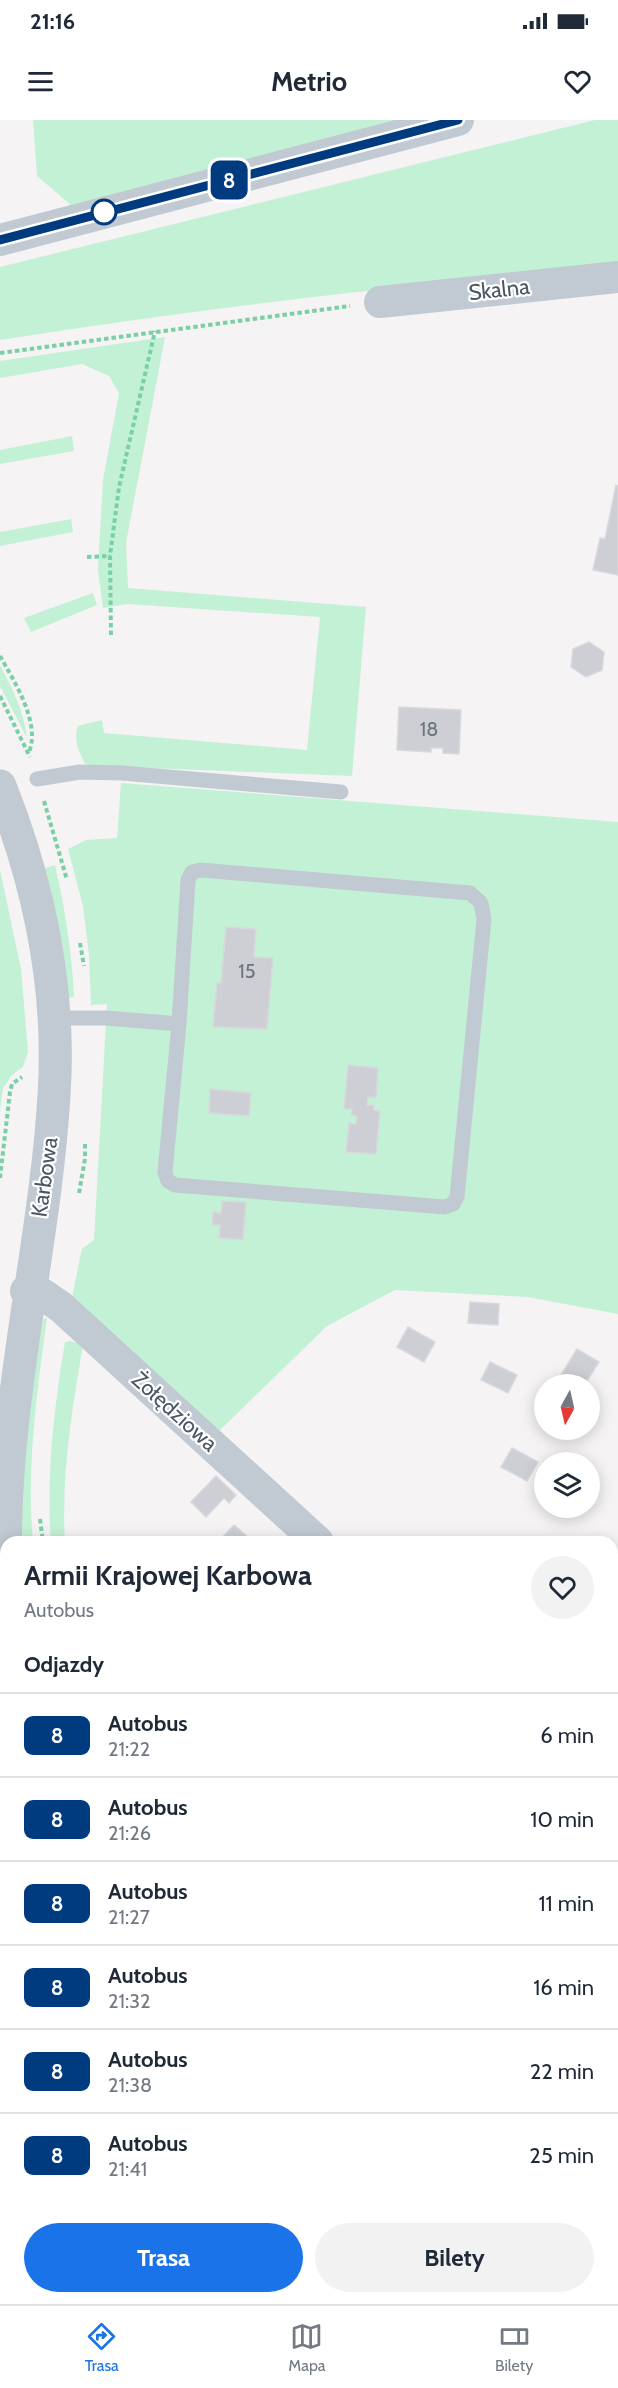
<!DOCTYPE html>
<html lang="pl">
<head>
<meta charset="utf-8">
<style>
  body { margin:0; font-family:Cabin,sans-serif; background:#f2f2f3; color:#1f2937; height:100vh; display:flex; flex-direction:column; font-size:22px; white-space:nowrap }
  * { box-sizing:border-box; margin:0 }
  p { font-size:20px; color:#747a83 }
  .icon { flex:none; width:33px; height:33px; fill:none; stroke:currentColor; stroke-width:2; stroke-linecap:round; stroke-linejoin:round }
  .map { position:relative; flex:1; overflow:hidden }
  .drawer { position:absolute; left:0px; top:1416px; width:618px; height:768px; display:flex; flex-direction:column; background:#fff; border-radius:18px 18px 0 0; box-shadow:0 3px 15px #0003 }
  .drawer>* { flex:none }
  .badge { padding:0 12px; border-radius:9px; font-size:21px; line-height:39px }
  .needle { width:39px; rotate:188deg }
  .buttons { position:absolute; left:534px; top:1254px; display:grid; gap:12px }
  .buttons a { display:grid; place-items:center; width:66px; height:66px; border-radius:50%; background:#fff; box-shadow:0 3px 15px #0003; font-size:30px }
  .map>.badge { position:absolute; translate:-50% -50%; box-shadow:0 0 0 3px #fff }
  h2 { padding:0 24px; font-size:22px; line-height:54px }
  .round { display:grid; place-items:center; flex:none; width:63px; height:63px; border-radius:32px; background:#f2f2f3 }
  .summary { display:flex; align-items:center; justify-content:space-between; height:102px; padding:0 24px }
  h1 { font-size:28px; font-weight:700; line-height:45px }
  .cta { display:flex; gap:12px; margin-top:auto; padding:12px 24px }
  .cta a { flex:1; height:69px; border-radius:36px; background:#1a73e8; color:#fff; font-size:24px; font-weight:700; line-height:69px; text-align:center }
  .cta a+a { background:#f2f2f3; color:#1f2937 }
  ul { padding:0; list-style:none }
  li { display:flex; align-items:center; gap:18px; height:84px; padding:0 24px; border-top:2px solid #e0e1e3 }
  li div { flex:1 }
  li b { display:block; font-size:22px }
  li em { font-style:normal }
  li .badge { min-width:66px; font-weight:700; text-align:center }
  .status { display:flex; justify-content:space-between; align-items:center; height:42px; padding:0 30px; background:#fff; direction:ltr }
  .status svg { height:16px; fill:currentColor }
  header { display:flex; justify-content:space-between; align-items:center; height:78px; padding:0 24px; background:#fff; font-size:27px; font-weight:700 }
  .tab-bar { display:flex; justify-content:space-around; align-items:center; height:84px; border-top:2px solid #e0e1e3; background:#fff; font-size:16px; color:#747a83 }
  .tab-bar a { display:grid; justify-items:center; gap:3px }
  .tab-bar .active { color:#1a73e8 }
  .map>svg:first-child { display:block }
</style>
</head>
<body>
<div class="status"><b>21:16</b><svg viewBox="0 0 49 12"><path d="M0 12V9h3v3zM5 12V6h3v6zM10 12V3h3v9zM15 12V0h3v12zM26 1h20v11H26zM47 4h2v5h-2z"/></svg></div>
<header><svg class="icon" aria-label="menu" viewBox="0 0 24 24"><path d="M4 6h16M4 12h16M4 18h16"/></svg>Metrio<svg class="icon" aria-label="heart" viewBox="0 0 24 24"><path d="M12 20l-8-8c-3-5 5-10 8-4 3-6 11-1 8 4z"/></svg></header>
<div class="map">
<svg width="618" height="2184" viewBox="0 0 618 2184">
  <rect width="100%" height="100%" fill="#f5f3f3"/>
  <path fill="#c3f1d5" d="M33 0H409L71 85 37 56Z
    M595 0H618V144C412 165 205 187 0 220V147Z
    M165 217 126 423 128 468 366 487 352 656 100 646 85 644C79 631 73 620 78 606L102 600 104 613 307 630 320 497 127 484 103 488 98 450 103 360 119 273 109 256 82 244 0 258V241Z
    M72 316 74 331 0 344V330Z
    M71 399 73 412 0 426V412Z
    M93 473 97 485 31 512 24 498Z
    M0 545C12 568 24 591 27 618L0 566Z
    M121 663 618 702V1194L528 1177 395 1170 327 1206 217 1313 71 1182 82 1129 94 1120 107 884 91 885 89 835 83 786 68 729 86 720 117 718Z
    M55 745C65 789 72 832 74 877L68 878 52 777 45 748Z
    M0 750 21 849 28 932 23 947 12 955 3 968 0 991Z
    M47 1198C37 1271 26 1348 33 1422H19L17 1377 43 1199Z
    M70 1221 83 1225C72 1289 61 1356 65 1422H51C46 1355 54 1288 65 1222Z
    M618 1501V1677L612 1671V1518Z
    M0 1606 6 1610V2178H276L281 2184H0Z"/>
  <path fill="#cdcfd5" stroke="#d7d9de" stroke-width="1.5" d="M616 365 618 366V455L593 450 600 418 605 419Z
    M589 522 604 532 602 550 586 557 571 547 573 529Z
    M399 587 461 590 459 634 443 633V628H431V632L397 630Z
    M226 807 256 809 254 837 273 838 267 909 213 907 217 863H221Z
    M348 945 378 948 376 978 368 977 367 985H374V990L380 991 376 1034 346 1032 349 1003 356 1004 357 996 351 995 352 989H344Z
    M210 969 251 973 249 996 209 993Z
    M222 1081 246 1082 243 1120 219 1118 220 1105H212L213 1092 221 1093Z
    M470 1182 499 1184 498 1205 468 1203Z
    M408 1207 435 1222 424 1242 397 1227Z
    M577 1229 599 1242 585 1264H577L561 1255Z
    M490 1242 517 1255 508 1273 481 1260Z
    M512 1328 538 1342 527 1361 501 1347Z
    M216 1356 236 1375 229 1383 224 1378 206 1397 191 1382Z
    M234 1405 249 1418 247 1420 249 1422H218Z
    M618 1991V2011L612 2005V1997Z
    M496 2178H542L544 2180 541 2184H491Z"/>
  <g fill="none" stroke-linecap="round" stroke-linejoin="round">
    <path stroke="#7ad0a6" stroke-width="4" stroke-dasharray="4.5 3" stroke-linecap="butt" d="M0 233 350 186
      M87 437 110 436
      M111 515 110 436 119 367 155 211
      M0 536C14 561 41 603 29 632
      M0 576 30 637
      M44 681 67 760
      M80 823 84 846
      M0 1058 10 972 12 964 22 957
      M79 1073 85 1039V1021
      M40 1399 43 1422
      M0 1600 6 1603
      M366 2178 373 2184"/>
    <path stroke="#c1cad2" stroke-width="15" d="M37 659 80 652 122 653 341 672
      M54 898H106L179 904 188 760 192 752 201 750 470 773 481 783 484 799 457 1077 453 1084 445 1087 175 1065 168 1061 165 1052 179 904
      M0 2048 6 2044"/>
    <path stroke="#c1cad2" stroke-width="32" d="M0 120 458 0
      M380 182 618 157
      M26 1171 42 1174 61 1187 318 1422
      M612 1693 618 1698"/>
    <path stroke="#c1cad2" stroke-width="33" d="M0 666C39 764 61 870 54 976 44 1136 0 1291 6 1453
      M316 2178 322 2184"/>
  </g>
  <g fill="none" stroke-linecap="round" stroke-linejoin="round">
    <g stroke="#fff" stroke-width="14">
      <path id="line" d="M0 120 458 0"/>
    </g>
    <use href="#line" stroke="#003b80" stroke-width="9"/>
  </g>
  <circle fill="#fff" stroke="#003b80" stroke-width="3" cx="104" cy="92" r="12"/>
  <g text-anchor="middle" stroke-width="4.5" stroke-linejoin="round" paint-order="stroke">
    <g font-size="20" fill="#6b747e">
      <text x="429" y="616">18</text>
      <text x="247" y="858">15</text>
    </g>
    <g font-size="22" fill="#4a5661" stroke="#fff">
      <text transform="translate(499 169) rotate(-6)" y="8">Skalna</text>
      <text transform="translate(44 1057) rotate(-82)" y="8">Karbowa</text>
      <text transform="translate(175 1291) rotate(42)" y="8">Żołędziowa</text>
    </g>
  </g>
</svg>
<div class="buttons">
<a><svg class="needle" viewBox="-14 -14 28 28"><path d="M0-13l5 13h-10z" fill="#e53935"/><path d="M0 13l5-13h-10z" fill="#747a83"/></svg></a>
<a><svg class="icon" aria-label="layers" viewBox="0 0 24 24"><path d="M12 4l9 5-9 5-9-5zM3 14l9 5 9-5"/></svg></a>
</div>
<b class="badge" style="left:229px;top:60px;background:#003b80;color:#fff">8</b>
<section class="drawer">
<div class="summary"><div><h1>Armii Krajowej Karbowa</h1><p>Autobus</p></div><a class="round"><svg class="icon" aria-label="heart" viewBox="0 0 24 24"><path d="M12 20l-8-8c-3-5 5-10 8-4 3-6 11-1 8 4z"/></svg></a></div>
<h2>Odjazdy</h2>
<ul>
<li><span class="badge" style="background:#003b80;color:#fff">8</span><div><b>Autobus</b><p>21:22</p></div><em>6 min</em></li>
<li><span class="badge" style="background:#003b80;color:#fff">8</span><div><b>Autobus</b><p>21:26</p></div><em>10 min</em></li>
<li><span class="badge" style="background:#003b80;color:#fff">8</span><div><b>Autobus</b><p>21:27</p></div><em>11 min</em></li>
<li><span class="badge" style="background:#003b80;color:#fff">8</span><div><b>Autobus</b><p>21:32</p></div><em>16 min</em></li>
<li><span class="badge" style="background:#003b80;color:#fff">8</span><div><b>Autobus</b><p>21:38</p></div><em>22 min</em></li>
<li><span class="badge" style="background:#003b80;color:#fff">8</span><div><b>Autobus</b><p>21:41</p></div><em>25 min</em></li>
</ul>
<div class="cta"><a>Trasa</a><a>Bilety</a></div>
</section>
</div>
<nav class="tab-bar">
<a class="active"><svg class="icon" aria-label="directions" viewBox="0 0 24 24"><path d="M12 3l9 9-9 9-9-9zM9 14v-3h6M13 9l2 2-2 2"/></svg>Trasa</a>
<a><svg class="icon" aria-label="map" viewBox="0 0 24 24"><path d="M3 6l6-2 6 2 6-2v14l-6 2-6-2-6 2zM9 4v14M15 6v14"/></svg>Mapa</a>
<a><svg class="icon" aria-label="tickets" viewBox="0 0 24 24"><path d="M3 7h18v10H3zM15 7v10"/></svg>Bilety</a>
</nav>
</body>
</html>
